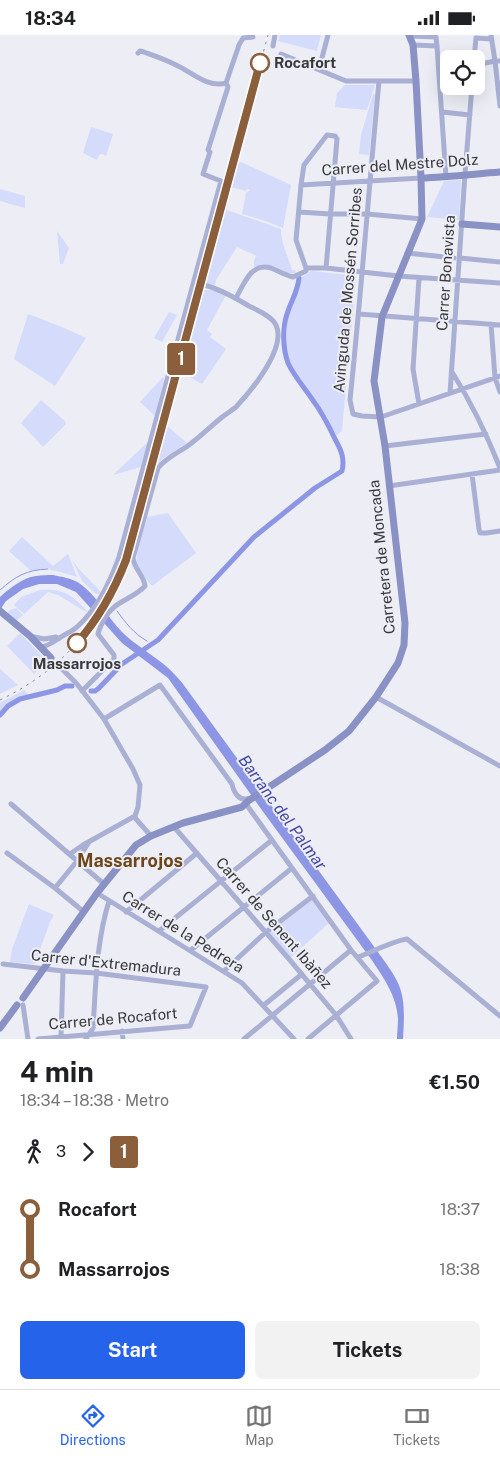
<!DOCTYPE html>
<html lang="en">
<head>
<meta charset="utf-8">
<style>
  body { margin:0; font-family:"Public Sans",sans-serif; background:#f2f2f2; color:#202124; height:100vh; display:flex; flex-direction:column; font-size:19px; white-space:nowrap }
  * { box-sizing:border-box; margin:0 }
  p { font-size:16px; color:#757577 }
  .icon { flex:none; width:28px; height:28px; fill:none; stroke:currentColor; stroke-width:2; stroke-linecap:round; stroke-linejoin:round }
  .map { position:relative; height:1004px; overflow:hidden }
  .sheet { display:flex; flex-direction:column; background:#fff; flex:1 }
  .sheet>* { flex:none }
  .badge { padding:0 10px; border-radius:4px; font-size:18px; line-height:32px }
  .fabs { position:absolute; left:440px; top:15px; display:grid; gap:10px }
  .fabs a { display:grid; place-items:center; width:45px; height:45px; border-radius:8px; background:#fff; box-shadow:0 5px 20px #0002; font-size:25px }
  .map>.badge { position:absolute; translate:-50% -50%; box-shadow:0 0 0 2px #fff }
  .legs { display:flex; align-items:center; gap:8px; height:55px; padding:0 20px; font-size:16px }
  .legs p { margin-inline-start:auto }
  .headline { display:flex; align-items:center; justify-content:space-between; height:85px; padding:0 20px }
  h1 { font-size:28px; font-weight:700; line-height:38px }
  .primary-button { display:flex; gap:10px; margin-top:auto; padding:10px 20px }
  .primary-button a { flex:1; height:58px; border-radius:8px; background:#2563eb; color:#fff; font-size:20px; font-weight:700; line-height:58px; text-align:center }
  .primary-button a+a { background:#f2f2f2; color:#202124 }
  ul { padding:0 20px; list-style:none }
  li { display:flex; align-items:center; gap:18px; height:60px; font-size:19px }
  li i { display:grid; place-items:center; width:8px; height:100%; margin:0 6px; background:currentColor }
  li i::after { content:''; width:12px; height:12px; margin:-6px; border:4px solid; border-radius:50%; background:#fff }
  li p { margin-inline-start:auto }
  li:first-child i { background:linear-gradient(#0000 50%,currentColor 0) }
  li:last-child i { background:linear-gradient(currentColor 50%,#0000 0) }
  .status { display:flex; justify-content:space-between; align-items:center; height:35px; padding:0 25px; background:#fff; direction:ltr }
  .status svg { height:14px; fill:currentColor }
  .menu { display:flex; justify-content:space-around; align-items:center; height:70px; border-top:1px solid #e0e0e0; background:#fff; font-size:14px; color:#757577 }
  .menu a { display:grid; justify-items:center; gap:2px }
  .menu .on { color:#2563eb }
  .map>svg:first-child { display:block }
</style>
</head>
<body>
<div class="status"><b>18:34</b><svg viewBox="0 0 49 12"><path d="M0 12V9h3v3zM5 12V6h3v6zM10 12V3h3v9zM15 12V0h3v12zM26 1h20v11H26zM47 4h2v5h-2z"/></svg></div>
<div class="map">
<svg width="500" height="1004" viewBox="0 0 500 1004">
  <rect width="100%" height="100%" fill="#ecedf5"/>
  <path fill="#d5dbfb" d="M280 0H321L317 16 278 6Z
    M345 50H375L367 75 335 72 337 58Z
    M373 59H375L369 120 359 119 361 100Z
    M91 92 113 99 106 121 102 119 99 120 97 125 83 118Z
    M241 127 291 150 283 193 266 186 242 179 246 158 250 155 247 154 249 148 246 156 230 152 236 129Z
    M461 145 459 185 427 182 444 146Z
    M0 154 25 161V173L0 166Z
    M224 174 281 194C281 208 288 221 292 235H295L296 238C280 240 270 227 254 232V226L256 221 263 224 237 212 216 245 215 251 205 248Z
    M57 196 69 213 63 229H60Z
    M312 236 356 241 342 396 336 401 327 382 290 329 286 311 287 280 298 257 300 243Z
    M203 255H215L226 260 207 295 212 299 210 302 226 314 202 349 184 339 179 343Z
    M169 277 177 280 162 307 154 303Z
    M28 279 62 292 86 303 55 351 14 324Z
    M163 342 164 344 155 381 140 367Z
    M41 365 65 386 66 389 43 412 21 388Z
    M166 390 187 408 162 424 154 436Z
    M148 407 141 432 113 440Z
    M168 478 196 518 152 551C147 545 139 536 137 528 135 516 144 494 147 482Z
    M22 502 53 531 68 519 77 542 61 537 50 535V534L49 533 31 536 9 516Z
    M72 524 77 532 101 557 99 559H96L82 546Z
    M40 555C62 553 72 559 87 576L86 577 58 560 48 557 24 579 14 570 21 562Z
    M16 573 23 580 16 586 7 578 10 575Z
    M20 598 48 627 34 639 7 611Z
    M0 634 18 650 0 659Z
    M24 655 29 660C18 663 8 667 0 676V668Z
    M313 862 330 887 289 924 266 898Z
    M29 869 54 880 50 887 35 929 10 927 12 914Z"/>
  <path fill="#8c96e4" d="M53 540C62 542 71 543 79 548 97 560 106 581 122 597 135 610 152 619 167 632 173 637 178 643 183 649L375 913C382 923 391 934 397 946 406 963 404 985 403 1004H397C397 998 398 991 398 984 397 961 383 942 371 924L264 778 168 643 122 608 76 557 57 549H39L23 554 6 566 0 575V562C10 553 22 543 36 541 41 540 48 540 53 540Z"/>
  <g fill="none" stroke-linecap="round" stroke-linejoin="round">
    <path stroke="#8c96e4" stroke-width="1" d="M0 555C16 541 26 535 48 534
      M117 576C126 588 133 598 147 606"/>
    <path stroke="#8c96e4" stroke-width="5" d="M91 656H95L99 653 122 629 158 605 254 502 315 453 342 436C345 423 341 415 335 404 328 389 321 376 312 364 304 352 294 341 288 328 283 314 282 294 287 279 291 266 298 256 299 243
      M0 680 8 671 20 664 57 655 65 651H72"/>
    <path stroke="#a9b0d4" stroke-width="5" d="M409 1 436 2 437 11 413 10
      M273 11 275 0
      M437 11 446 142
      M138 18 140 16 144 17C155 21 167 25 178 31 193 38 208 53 226 48
      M281 19 346 46H416
      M474 24 476 3 491 4
      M500 26H495L500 71
      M476 30 495 26 491 0
      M319 34 328 0
      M379 46C369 153 361 259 350 365L353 379 362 381 381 382 500 341
      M442 77 470 80
      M301 150 421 143
      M299 177 330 179H367L422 184
      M407 218 454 223
      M460 223 500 227
      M306 233 296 205 301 150 304 130 327 100 335 101 337 104 326 233
      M306 233H326L398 241 500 248
      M419 243 413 334 419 369
      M236 263C244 249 251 227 271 233 278 236 285 240 293 242L306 236V233
      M359 279 500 290
      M491 289 495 343 500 357
      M452 337C471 367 487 400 500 433
      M450 358 465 139 472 51
      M385 411 486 399
      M472 439 479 494 480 498H486L500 496
      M389 451 500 435
      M30 601 44 604 56 602
      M41 612C49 611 54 606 61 602 67 598 73 596 78 591 98 573 110 547 119 522L221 146 203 139 210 117 208 115 228 52 226 48 239 10 243 3 253 2
      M59 631 77 649 104 684 133 734 140 750 138 772 135 781 83 810 70 819
      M82 656 114 624V620L98 599C99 593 102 589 104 584 115 565 132 565 145 551 144 540 134 534 133 523L158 433C167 422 178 418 189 410 200 402 210 392 221 383 226 379 231 376 236 372 251 356 287 313 276 290 272 281 257 275 249 271 234 262 220 254 204 250
      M376 662 500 731
      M104 684 160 650 232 749C234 758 239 767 250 763
      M11 769 104 849
      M246 769 351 915 377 946 308 1004
      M135 781 136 784 151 801
      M174 792 289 924 336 980 351 1004
      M7 818 55 853 84 877
      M55 853 77 826 89 807
      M97 858 242 948 294 1004
      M126 877 197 818
      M159 896 272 805
      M191 915 292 833
      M358 922C373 917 392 906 407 904L500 981
      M3 929 63 936 96 938 206 952 190 991 38 1004
      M224 936 266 897 313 861
      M23 970 28 1004
      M264 970 302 939
      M122 996 123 1004
      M61 1002 63 936
      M86 1004 93 993C96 949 96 908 109 866
      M244 1004 351 915"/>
    <path stroke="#8991c5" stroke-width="7" d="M421 143C448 142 474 139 500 137
      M462 189 500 192
      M0 576 30 601 51 623
      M23 963 97 858 136 810 151 801 183 788 242 772 248 766 325 715 349 696 376 662 398 628 404 610 405 588 385 411 374 346 382 282 422 184 421 143 416 46 413 10 409 0
      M0 993 17 970"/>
    <path stroke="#8e8f94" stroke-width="1" stroke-dasharray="2.5 5" stroke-linecap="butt" d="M0 665C64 634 100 589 126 525L268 0"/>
  </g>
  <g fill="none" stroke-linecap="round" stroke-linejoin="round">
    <g stroke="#fff" stroke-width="11">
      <path id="line-1" d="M77 608C99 583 114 556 126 525L260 28"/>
    </g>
    <use href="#line-1" stroke="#8b5e3c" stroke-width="8"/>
  </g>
  <g fill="#fff" stroke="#8b5e3c" stroke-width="2.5">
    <circle cx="260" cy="28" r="9"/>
    <circle cx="77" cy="608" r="9"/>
  </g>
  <g text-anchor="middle" stroke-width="4" stroke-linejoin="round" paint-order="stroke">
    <g font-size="15" font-weight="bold" fill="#38383b" stroke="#ecedf5" text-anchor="start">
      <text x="274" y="33">Rocafort</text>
      <text x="77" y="634" text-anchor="middle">Massarrojos</text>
    </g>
    <g font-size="15" fill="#38383b" stroke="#ecedf5">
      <text transform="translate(400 130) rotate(-4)" y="5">Carrer del Mestre Dolz</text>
      <text transform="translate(446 238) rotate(-86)" y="5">Carrer Bonavista</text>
      <text transform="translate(348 255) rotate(-85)" y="5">Avinguda de Mossén Sorribes</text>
      <text transform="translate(382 522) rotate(-96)" y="5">Carretera de Moncada</text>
      <text transform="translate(274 888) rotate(49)" y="5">Carrer de Senent Ibàñez</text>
      <text transform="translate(183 897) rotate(32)" y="5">Carrer de la Pedrera</text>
      <text transform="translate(106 928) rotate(6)" y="5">Carrer d'Extremadura</text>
      <text transform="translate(113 984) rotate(-5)" y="5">Carrer de Rocafort</text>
    </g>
    <g font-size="16" font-style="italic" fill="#4346a2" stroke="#ecedf5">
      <text transform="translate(283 777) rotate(54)" y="6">Barranc del Palmar</text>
    </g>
    <g font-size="18" font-weight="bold" fill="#6c4618" stroke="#ecedf5">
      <text x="130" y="832">Massarrojos</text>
    </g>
  </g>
</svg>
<div class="fabs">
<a><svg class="icon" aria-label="locate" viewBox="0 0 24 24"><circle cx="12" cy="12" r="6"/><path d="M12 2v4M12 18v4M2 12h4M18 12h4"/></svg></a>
</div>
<b class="badge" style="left:181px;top:324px;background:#8b5e3c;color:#fff">1</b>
</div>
<section class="sheet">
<div class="headline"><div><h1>4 min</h1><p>18:34 – 18:38 · Metro</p></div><b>€1.50</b></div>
<div class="legs"><svg class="icon" aria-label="walk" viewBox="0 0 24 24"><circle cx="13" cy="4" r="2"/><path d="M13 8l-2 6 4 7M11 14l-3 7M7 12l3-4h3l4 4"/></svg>3<svg class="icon" aria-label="forward" viewBox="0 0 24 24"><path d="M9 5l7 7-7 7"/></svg><b class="badge" style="background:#8b5e3c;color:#fff">1</b></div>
<ul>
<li><i style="color:#8b5e3c"></i><b>Rocafort</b><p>18:37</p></li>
<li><i style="color:#8b5e3c"></i><b>Massarrojos</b><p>18:38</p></li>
</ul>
<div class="primary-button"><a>Start</a><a>Tickets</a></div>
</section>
<nav class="menu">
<a class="on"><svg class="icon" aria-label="directions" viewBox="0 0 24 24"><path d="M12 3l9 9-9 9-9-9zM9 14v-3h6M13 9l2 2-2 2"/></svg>Directions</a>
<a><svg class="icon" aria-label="map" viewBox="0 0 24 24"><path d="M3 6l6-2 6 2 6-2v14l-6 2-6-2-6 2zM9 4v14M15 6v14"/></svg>Map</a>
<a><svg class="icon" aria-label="tickets" viewBox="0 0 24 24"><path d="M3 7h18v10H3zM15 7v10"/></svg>Tickets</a>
</nav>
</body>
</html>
